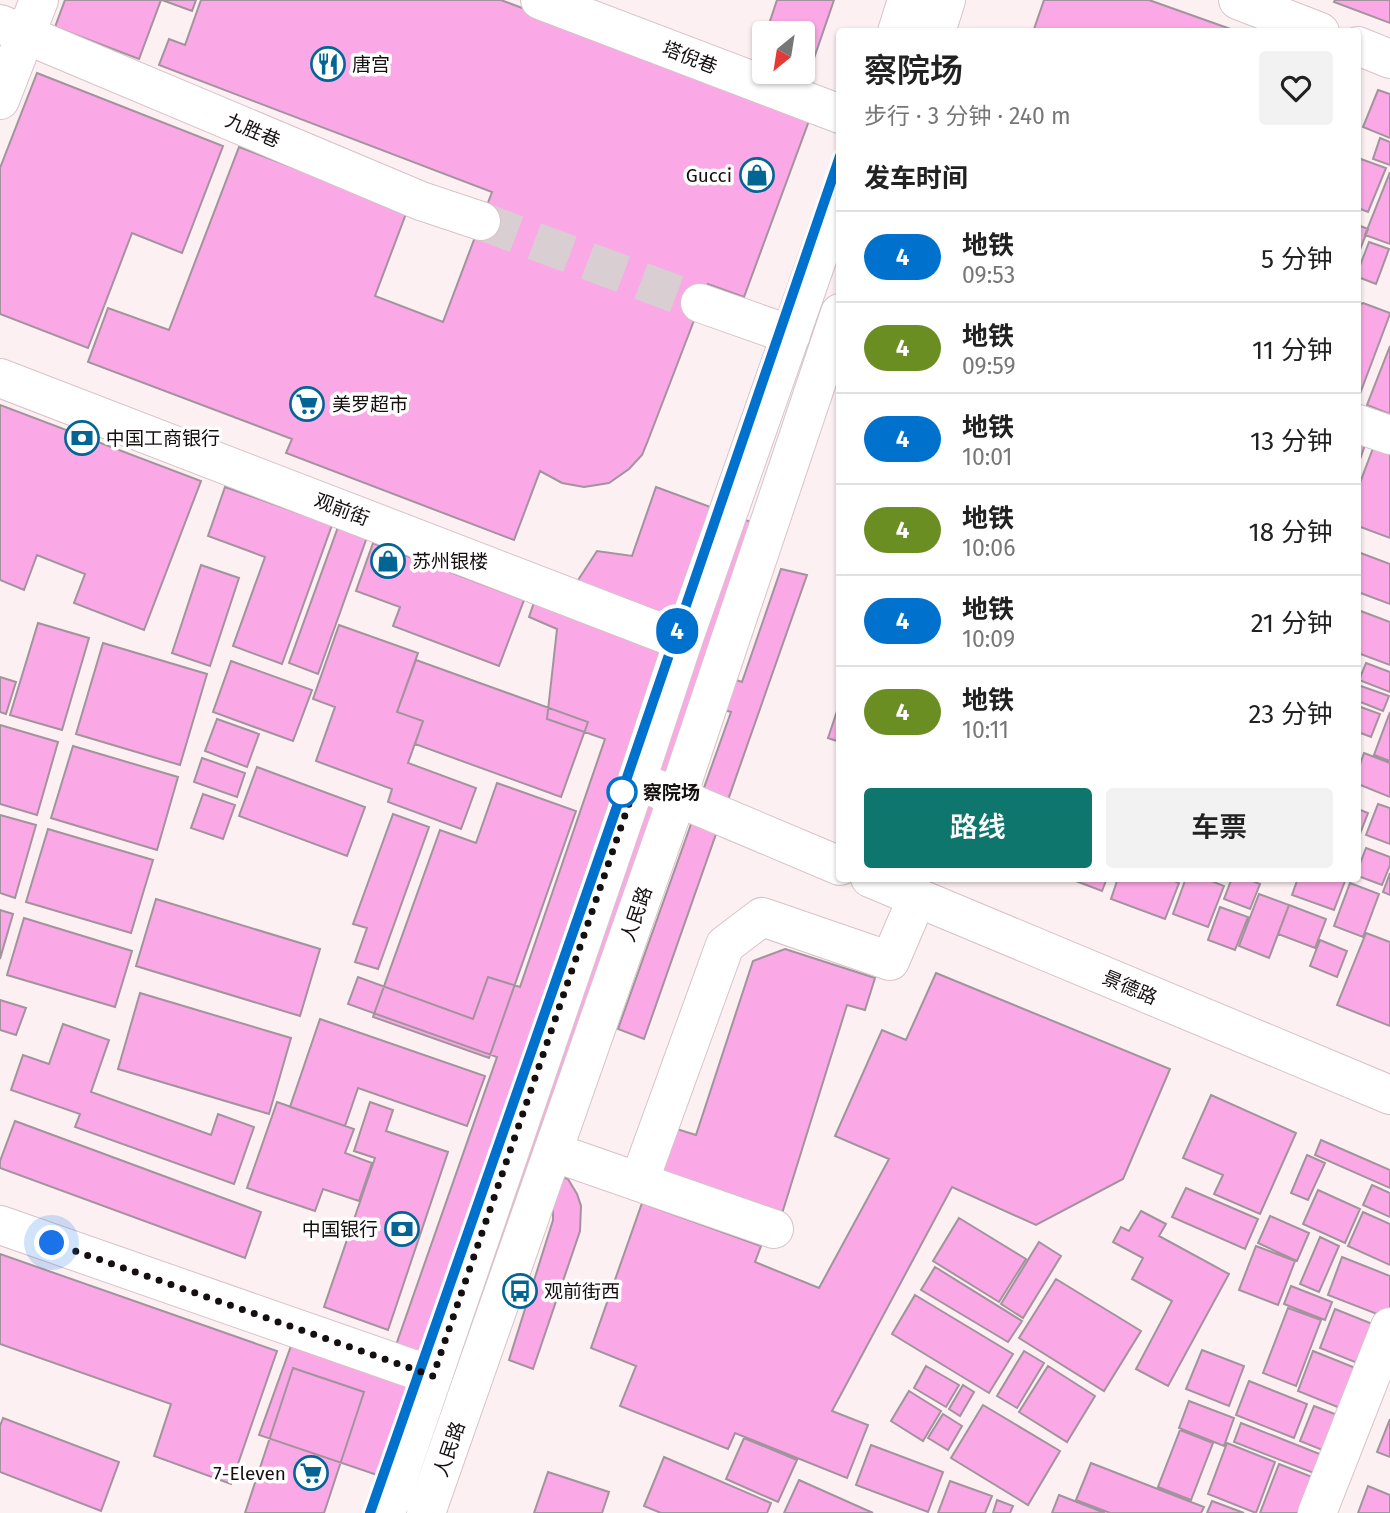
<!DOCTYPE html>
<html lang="zh">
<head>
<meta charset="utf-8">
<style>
  body { margin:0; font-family:"Fira Sans","Noto Sans SC",sans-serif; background:#f2f2f2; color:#222; height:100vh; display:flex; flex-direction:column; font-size:26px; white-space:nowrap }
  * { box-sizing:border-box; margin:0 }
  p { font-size:23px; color:#767676 }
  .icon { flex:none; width:38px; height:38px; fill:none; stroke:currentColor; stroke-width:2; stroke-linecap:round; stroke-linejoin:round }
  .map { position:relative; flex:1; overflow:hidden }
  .drawer { position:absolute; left:836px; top:28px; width:525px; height:854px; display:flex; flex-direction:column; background:#fff; border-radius:7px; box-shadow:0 2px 5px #0004 }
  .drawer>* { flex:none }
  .badge { padding:0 14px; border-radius:23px; font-size:24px; line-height:46px }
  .needle { width:46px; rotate:210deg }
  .controls { position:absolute; left:752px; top:21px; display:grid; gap:14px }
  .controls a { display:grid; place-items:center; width:63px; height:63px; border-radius:7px; background:#fff; box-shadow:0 2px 5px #0004; font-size:35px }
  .you { position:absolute; width:35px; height:35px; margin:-18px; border:5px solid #fff; border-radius:50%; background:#1a73e8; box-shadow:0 0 0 10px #1a73e833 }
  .map>.badge { position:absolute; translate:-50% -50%; box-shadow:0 0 0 4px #fff }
  h2 { padding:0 28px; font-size:26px; line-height:63px }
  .round { display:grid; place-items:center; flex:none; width:74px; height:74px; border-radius:7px; background:#f2f2f2 }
  .overview { display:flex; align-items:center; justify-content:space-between; height:119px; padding:0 28px }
  h1 { font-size:33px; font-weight:600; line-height:52px }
  .button { display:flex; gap:14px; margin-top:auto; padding:14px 28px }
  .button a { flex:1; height:80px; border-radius:7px; background:#0f766e; color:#fff; font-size:28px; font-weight:600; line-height:80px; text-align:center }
  .button a+a { background:#f2f2f2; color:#222 }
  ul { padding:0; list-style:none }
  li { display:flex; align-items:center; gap:21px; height:91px; padding:0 28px; border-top:2px solid #e0e0e0 }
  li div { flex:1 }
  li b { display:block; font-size:26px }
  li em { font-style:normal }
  li .badge { min-width:77px; font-weight:700; text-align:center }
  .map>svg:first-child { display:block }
</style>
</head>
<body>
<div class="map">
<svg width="1390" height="1513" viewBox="0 0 1390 1513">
  <rect width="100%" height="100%" fill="#fcf0f3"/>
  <path fill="#faa9e6" stroke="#a2939d" stroke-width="2" d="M65 0H161L139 59 55 27Z
    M162 0H196L192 11Z
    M201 0H501L810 118 744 297 708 284 647 443 642 455 629 469 609 483 584 487 562 483 540 471 514 540 286 453 292 439 88 362 108 308 169 330 239 147 407 211 375 296 443 322 492 192 159 65 169 39 185 45Z
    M777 0H834L811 67 803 64V33H766Z
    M1044 0H1149L1239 32H1033Z
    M1335 0H1390V23L1334 2Z
    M37 73 223 146 182 253 132 233 88 348 0 314V168Z
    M1378 90 1390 94V138L1363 127Z
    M1380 138 1390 142V165L1373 159Z
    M1358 158 1386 168 1368 212 1358 208Z
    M1390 172V244L1365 235Z
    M1358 225 1368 229 1358 255Z
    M1369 242 1389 249 1376 284 1358 277V271Z
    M1363 303 1390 313V314L1358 399V305Z
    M1390 346V414L1367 405Z
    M0 405 201 481 144 630 74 603 85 574 37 555 24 590 0 580Z
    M1358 442 1365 445 1358 465Z
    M1375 443 1390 449V538L1358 526V488Z
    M225 487 332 525 282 664 233 646 265 557 208 536Z
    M656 487 770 529 718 674 742 682 781 569 807 575 644 1039 618 1029 731 712 707 705 543 1170 568 1179 577 1194 581 1206 580 1231 533 1369 509 1360 553 1220V1205L442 1497 259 1435 296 1332 389 1365 497 1057 348 1004 358 977 473 1019 488 977 520 987 605 739 547 719 557 629 529 617 539 588 567 597 597 551 632 556Z
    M338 527 367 537 318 674 289 663Z
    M373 543 524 600 499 666 393 626 400 607 356 591Z
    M1358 552 1390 564V604L1358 592Z
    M201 565 239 578 210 666 172 653Z
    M1358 610 1390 622V665L1358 653Z
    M38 623 89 638 62 730 10 715Z
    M339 625 418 653 397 712 423 721 408 763 476 788 461 829 388 802 392 789 316 761 335 707 313 699Z
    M103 643 207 674 180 765 76 734Z
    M416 660 588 722 561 797 415 744 423 721 397 712Z
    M231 661 312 690 293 741 213 712Z
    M1366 663 1390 672V692L1359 680Z
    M0 677 16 682 6 714 0 712Z
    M1358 685 1389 696 1383 711 1358 701Z
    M840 702V742L828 738Z
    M1358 706 1380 714 1371 737 1358 732Z
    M1390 712V761L1374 755Z
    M217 719 259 734 247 767 205 751Z
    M0 725 58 742 37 815 0 804Z
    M73 746 178 777 157 850 51 818Z
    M1364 753 1390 763V797L1358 784V770Z
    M202 758 245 773 237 797 194 782Z
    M257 767 365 807 347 856 239 816Z
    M497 783 576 811 489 1058 373 1017 440 830 476 843Z
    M203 794 235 805 223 839 191 828Z
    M1378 804 1390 808V844L1366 835Z
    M1358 809 1368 813 1358 839Z
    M393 814 429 827 378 969 355 962 367 928 353 924Z
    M0 815 36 825 15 898 0 893Z
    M48 829 153 860 131 933 26 902Z
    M1366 848 1390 857V865L1382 885 1358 876V869Z
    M1390 873V895L1383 892Z
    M1068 878H1107L1102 891Z
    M1118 878H1167L1179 883 1165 919 1111 899Z
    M1186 878H1204L1224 886 1208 927 1173 914Z
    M1232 878H1245L1260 884 1250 909 1224 899Z
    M1298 878H1340L1345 881 1334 910 1292 895Z
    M1350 883 1379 894 1363 937 1334 926Z
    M1259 894 1289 905 1269 958 1239 946Z
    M156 899 320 949 300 1016 136 966Z
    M1289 905 1326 919 1315 948 1278 934Z
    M1220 907 1248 917 1235 950 1208 940Z
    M0 910 13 914 0 959Z
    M24 918 132 951 115 1007 7 975Z
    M1366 933 1390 942V1026L1337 1005Z
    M1320 940 1347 951 1337 977 1310 966Z
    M785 949 875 978 865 1010 847 1005 780 1220 652 1173 667 1126 696 1135 753 961Z
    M936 973 1170 1069 1123 1179 1036 1225 952 1187 832 1411 868 1425 847 1478 735 1433 728 1449 620 1406 636 1366 591 1348 642 1203 761 1246 755 1262 819 1288 889 1159 835 1136 882 1030 906 1040Z
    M140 993 291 1038 269 1114 118 1069Z
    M0 1000 26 1008 16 1035 0 1030Z
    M320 1019 485 1076 467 1126 358 1088 345 1126 290 1107Z
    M63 1024 109 1040 91 1092 211 1135 218 1114 254 1127 234 1184 75 1127 80 1114 11 1090 23 1055 49 1064Z
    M1211 1095 1296 1133 1260 1214 1214 1194 1223 1175 1183 1158Z
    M277 1102 354 1129 345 1153 372 1163 359 1201 323 1189 315 1211 247 1188Z
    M370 1102 393 1110 386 1131 448 1152 388 1330 324 1307 375 1158 354 1151Z
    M15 1121 261 1212 245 1258 0 1168V1161Z
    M1321 1140 1390 1170V1188L1315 1155Z
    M1307 1155 1325 1163 1308 1200 1291 1193Z
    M1372 1185 1390 1193V1217L1363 1205Z
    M1186 1188 1258 1219 1245 1249 1172 1217Z
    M1318 1190 1360 1209 1345 1243 1303 1224Z
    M1141 1211 1166 1224 1159 1236 1229 1274 1168 1386 1136 1369 1172 1301 1132 1279 1143 1258 1113 1242 1121 1227 1129 1231Z
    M1363 1212 1390 1224V1265L1348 1246Z
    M1270 1216 1309 1233 1297 1261 1258 1243Z
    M959 1218 1026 1259 999 1302 933 1261Z
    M1320 1237 1339 1246 1319 1292 1300 1284Z
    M1039 1242 1061 1256 1023 1318 1001 1304Z
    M1256 1246 1295 1261 1278 1305 1239 1290Z
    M0 1254 277 1351 231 1484 154 1456 171 1404 0 1344Z
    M1342 1257 1390 1276V1319L1328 1295Z
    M935 1267 1022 1321 1008 1342 921 1290Z
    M1056 1279 1141 1331 1104 1391 1019 1338Z
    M1291 1286 1332 1302 1325 1320 1284 1304Z
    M915 1295 1013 1354 989 1393 892 1334Z
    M1288 1308 1321 1320 1296 1386 1263 1373Z
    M1335 1309 1390 1331V1376L1320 1348Z
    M1202 1350 1244 1366 1229 1406 1186 1389Z
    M1024 1351 1044 1363 1017 1408 997 1396Z
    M1313 1351 1388 1381 1372 1421 1298 1391Z
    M926 1366 959 1385 946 1407 914 1388Z
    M1048 1366 1095 1396 1067 1442 1019 1412Z
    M293 1368 364 1392 324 1513H245Z
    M1249 1381 1307 1404 1294 1438 1236 1415Z
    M963 1385 974 1392 960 1416 949 1409Z
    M909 1391 941 1411 923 1441 891 1421Z
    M1189 1401 1234 1418 1224 1446 1179 1428Z
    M983 1405 1060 1451 1028 1505 951 1458Z
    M1314 1406 1366 1426 1352 1462 1300 1441Z
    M943 1414 962 1426 948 1450 928 1438Z
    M3 1418 119 1462 101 1511 0 1472V1426Z
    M1390 1419V1457L1377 1452Z
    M1241 1423 1345 1464 1337 1482 1234 1442Z
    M1180 1430 1213 1443 1191 1500 1158 1487Z
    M744 1438 797 1460 778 1502 726 1479Z
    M1227 1443 1275 1462 1256 1513 1208 1494Z
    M871 1445 943 1472 928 1512 856 1485Z
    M664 1457 771 1503 767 1513H661L644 1506Z
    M1091 1463 1204 1507 1201 1513H1110L1076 1500Z
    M1279 1464 1335 1486 1325 1513H1260Z
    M548 1472 609 1492 602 1513H534Z
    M799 1480 873 1513H784Z
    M950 1481 992 1496 985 1513H938Z
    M1368 1486 1390 1495V1513H1358Z
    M1059 1495 1105 1513H1052Z
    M997 1500 1013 1506 1010 1513H993Z
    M1212 1501 1244 1513H1207Z"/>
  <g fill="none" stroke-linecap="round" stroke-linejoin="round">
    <path stroke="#d9ced1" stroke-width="38" stroke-dasharray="38 19" stroke-linecap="butt" d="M481 221 700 303"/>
    <g stroke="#d7c3c8" stroke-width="40">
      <path id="minor" d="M540 0 840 114
        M1238 0 1320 32
        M0 24 421 201 481 221
        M1358 46 1390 59
        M0 100 39 0
        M700 303 791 335
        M0 378 683 641
        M1358 424 1390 435
        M553 1152 774 1229
        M639 1182 725 945 762 917 890 961 917 898
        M0 1225 433 1376
        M1317 1513 1390 1327"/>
    </g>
    <g stroke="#d7c3c8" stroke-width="40">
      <path id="major" d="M897 32 907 0
        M936 32 946 0
        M655 788 840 866
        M870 878 1390 1095
        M386 1513 637 780 683 641 840 194
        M426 1513 677 798 840 313"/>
    </g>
    <use href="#minor" stroke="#fff" stroke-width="38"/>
    <use href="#major" stroke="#fff" stroke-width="38"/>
  </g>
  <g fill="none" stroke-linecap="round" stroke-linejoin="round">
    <g stroke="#fff" stroke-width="16">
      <path id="line" d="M370 1513 622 792 840 156"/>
    </g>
    <use href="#line" stroke="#0072ce" stroke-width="10"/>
    <path stroke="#150f10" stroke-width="7" stroke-dasharray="0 12.6" d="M52 1243 433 1376 634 789 622 792"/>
  </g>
  <defs>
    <g id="restaurant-ring" transform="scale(1.75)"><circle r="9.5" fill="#fff" stroke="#026594" stroke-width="1.5"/><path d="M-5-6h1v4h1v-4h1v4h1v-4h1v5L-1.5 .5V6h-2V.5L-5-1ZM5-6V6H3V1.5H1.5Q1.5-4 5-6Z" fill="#026594"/></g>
    <g id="shop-ring" transform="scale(1.75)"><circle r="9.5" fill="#fff" stroke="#026594" stroke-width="1.5"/><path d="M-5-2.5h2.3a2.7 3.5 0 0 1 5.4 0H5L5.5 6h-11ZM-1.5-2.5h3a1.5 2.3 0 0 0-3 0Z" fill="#026594"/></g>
    <g id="supermarket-ring" transform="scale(1.75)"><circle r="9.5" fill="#fff" stroke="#026594" stroke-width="1.5"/><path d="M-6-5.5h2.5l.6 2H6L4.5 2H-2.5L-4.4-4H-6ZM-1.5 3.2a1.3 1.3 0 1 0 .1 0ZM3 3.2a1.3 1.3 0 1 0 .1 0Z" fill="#026594"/></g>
    <g id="bank-ring" transform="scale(1.75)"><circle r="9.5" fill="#fff" stroke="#026594" stroke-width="1.5"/><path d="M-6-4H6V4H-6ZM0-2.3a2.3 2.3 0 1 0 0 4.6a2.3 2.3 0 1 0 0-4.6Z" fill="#026594"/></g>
    <g id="bus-ring" transform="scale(1.75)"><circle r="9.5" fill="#fff" stroke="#026594" stroke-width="1.5"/><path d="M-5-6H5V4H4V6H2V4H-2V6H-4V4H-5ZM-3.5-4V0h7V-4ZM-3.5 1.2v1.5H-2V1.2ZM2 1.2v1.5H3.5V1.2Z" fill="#026594"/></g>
  </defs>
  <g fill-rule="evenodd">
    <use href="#restaurant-ring" x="328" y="64"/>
    <use href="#shop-ring" x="757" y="175"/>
    <use href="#supermarket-ring" x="307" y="404"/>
    <use href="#bank-ring" x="82" y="438"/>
    <use href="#shop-ring" x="388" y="561"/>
    <use href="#bank-ring" x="402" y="1229"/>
    <use href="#bus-ring" x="520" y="1291"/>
    <use href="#supermarket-ring" x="311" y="1473"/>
  </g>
  <circle fill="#fff" stroke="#0072ce" stroke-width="3.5" cx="622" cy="792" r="14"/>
  <g text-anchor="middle" stroke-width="7" stroke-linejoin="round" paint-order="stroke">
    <g font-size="19" fill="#150f10" stroke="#fff">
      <text transform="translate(690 57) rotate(21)" y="7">塔倪巷</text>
      <text transform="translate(253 130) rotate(23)" y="7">九胜巷</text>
      <text transform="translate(342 509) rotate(21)" y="7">观前街</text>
      <text transform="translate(636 914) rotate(-71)" y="7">人民路</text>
      <text transform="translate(1130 987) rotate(23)" y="7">景德路</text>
      <text transform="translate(449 1449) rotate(-71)" y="7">人民路</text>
    </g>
    <g font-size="19" fill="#150f10" stroke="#fff" text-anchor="start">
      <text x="352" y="71">唐宫</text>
      <text x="732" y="182" text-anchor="end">Gucci</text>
      <text x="332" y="411">美罗超市</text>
      <text x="106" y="445">中国工商银行</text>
      <text x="412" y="568">苏州银楼</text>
      <text x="378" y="1236" text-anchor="end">中国银行</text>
      <text x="544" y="1298">观前街西</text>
      <text x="286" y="1480" text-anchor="end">7-Eleven</text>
    </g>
    <g font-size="19" font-weight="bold" fill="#150f10" stroke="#fff" text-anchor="start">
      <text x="643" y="799">察院场</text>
    </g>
  </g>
</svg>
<div class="controls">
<a><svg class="needle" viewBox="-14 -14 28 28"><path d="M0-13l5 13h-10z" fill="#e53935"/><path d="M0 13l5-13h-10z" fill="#767676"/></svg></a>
</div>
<div class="you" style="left:52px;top:1243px"></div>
<b class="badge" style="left:677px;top:631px;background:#0072ce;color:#fff">4</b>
<section class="drawer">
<div class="overview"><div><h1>察院场</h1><p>步行 · 3 分钟 · 240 m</p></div><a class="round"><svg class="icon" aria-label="heart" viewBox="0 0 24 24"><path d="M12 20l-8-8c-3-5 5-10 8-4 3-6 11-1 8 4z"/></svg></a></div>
<h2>发车时间</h2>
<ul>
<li><span class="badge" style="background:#0072ce;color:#fff">4</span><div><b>地铁</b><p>09:53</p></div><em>5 分钟</em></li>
<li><span class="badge" style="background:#6b8e23;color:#fff">4</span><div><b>地铁</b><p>09:59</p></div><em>11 分钟</em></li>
<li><span class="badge" style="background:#0072ce;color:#fff">4</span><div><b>地铁</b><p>10:01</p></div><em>13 分钟</em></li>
<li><span class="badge" style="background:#6b8e23;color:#fff">4</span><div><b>地铁</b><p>10:06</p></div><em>18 分钟</em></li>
<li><span class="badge" style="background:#0072ce;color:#fff">4</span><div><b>地铁</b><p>10:09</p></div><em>21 分钟</em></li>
<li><span class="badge" style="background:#6b8e23;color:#fff">4</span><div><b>地铁</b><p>10:11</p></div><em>23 分钟</em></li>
</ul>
<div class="button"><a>路线</a><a>车票</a></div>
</section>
</div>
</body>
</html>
